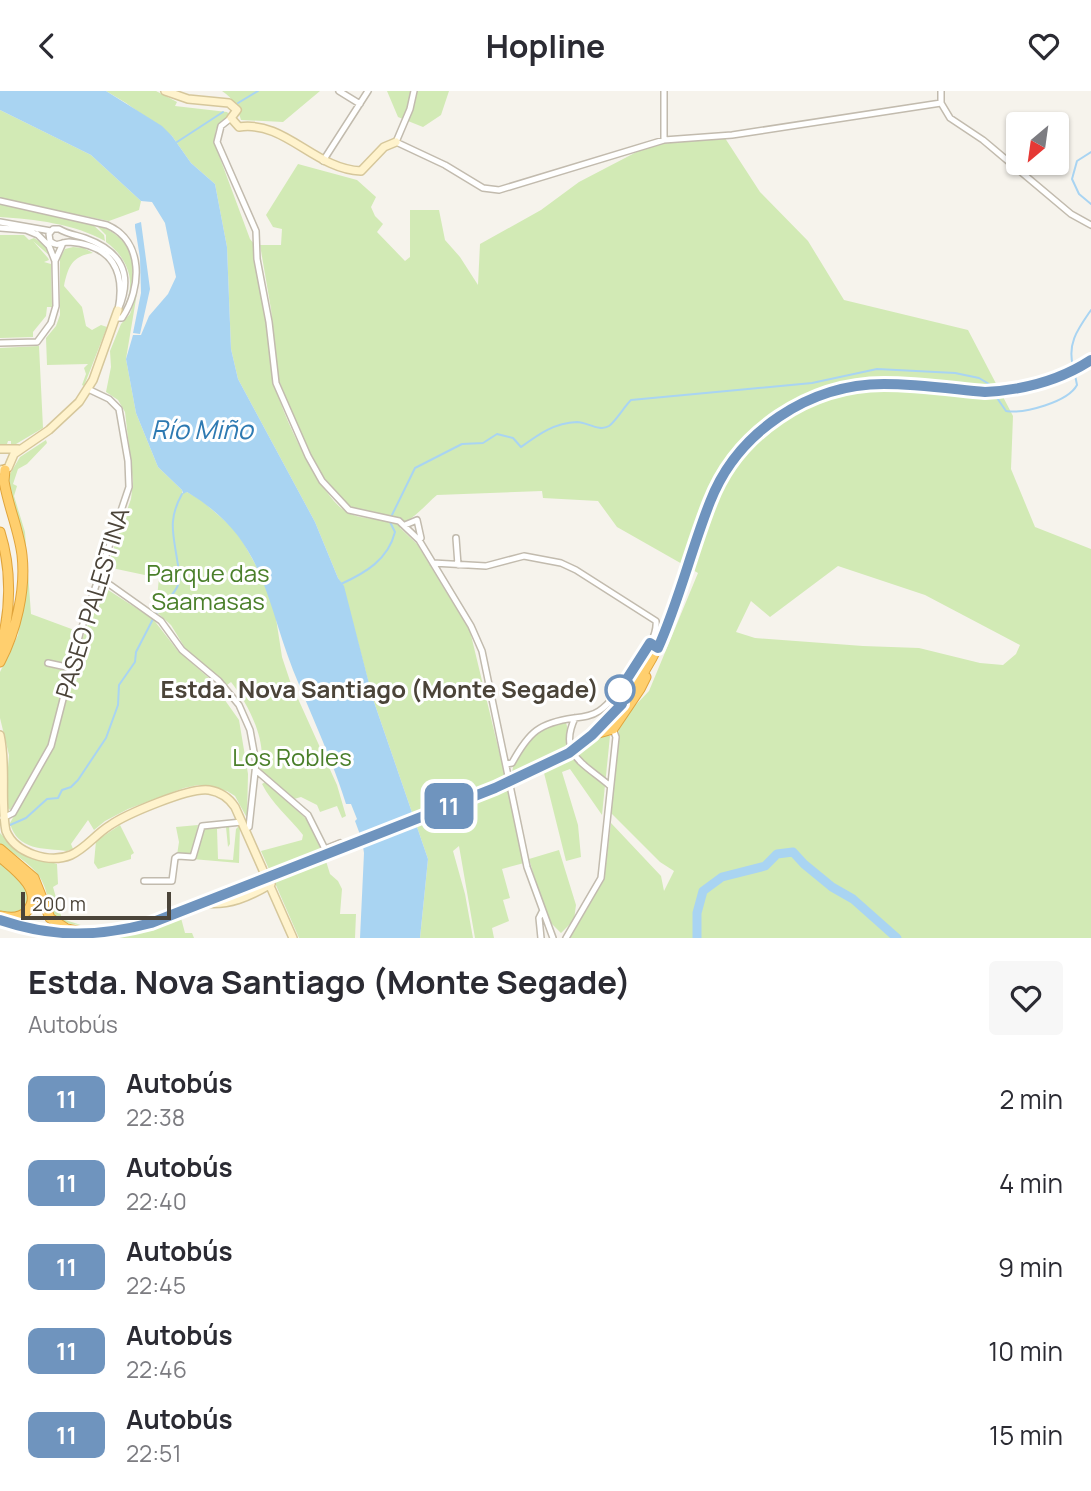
<!DOCTYPE html>
<html lang="es">
<head>
<meta charset="utf-8">
<style>
  body { margin:0; font-family:Manrope,sans-serif; background:#f7f7f7; color:#2b2b33; height:100vh; display:flex; flex-direction:column; font-size:26px; white-space:nowrap }
  * { box-sizing:border-box; margin:0 }
  p { font-size:23px; color:#7c7c81 }
  .icon { flex:none; width:38px; height:38px; fill:none; stroke:currentColor; stroke-width:2; stroke-linecap:round; stroke-linejoin:round }
  .map { position:relative; height:847px; overflow:hidden }
  .details { display:flex; flex-direction:column; background:#fff; flex:1 }
  .details>* { flex:none }
  .badge { padding:0 14px; border-radius:10px; font-size:24px; line-height:46px }
  .needle { width:46px; rotate:209deg }
  .buttons { position:absolute; left:1006px; top:21px; display:grid; gap:14px }
  .buttons a { display:grid; place-items:center; width:63px; height:63px; border-radius:7px; background:#fff; box-shadow:0 2px 5px #0004; font-size:35px }
  .scale { position:absolute; left:21px; bottom:18px; width:150px; box-sizing:border-box; padding-left:7px; border:4px solid #4b4439; border-top:0; font-size:19px; line-height:24px; white-space:nowrap; color:#4b4439; -webkit-text-stroke:5px #fff; paint-order:stroke }
  .map>.badge { position:absolute; translate:-50% -50%; box-shadow:0 0 0 4px #fff }
  .round { display:grid; place-items:center; flex:none; width:74px; height:74px; border-radius:7px; background:#f7f7f7 }
  .overview { display:flex; align-items:center; justify-content:space-between; height:119px; padding:0 28px }
  h1 { font-size:33px; font-weight:700; line-height:52px }
  ul { padding:0; list-style:none }
  li { display:flex; align-items:center; gap:21px; height:84px; padding:0 28px }
  li div { flex:1 }
  li b { display:block; font-size:26px }
  li em { font-style:normal }
  li .badge { min-width:77px; font-weight:700; text-align:center }
  header { display:flex; justify-content:space-between; align-items:center; height:91px; padding:0 28px; background:#fff; font-size:32px; font-weight:700 }
  .map>svg:first-child { display:block }
</style>
</head>
<body>
<header><svg class="icon" aria-label="back" viewBox="0 0 24 24"><path d="M15 5l-7 7 7 7"/></svg>Hopline<svg class="icon" aria-label="heart" viewBox="0 0 24 24"><path d="M12 20l-8-8c-3-5 5-10 8-4 3-6 11-1 8 4z"/></svg></header>
<div class="map">
<svg width="1091" height="847" viewBox="0 0 1091 847">
  <rect width="100%" height="100%" fill="#f6f3ec"/>
  <path fill="#d2eab5" fill-rule="evenodd" d="M106 0H156L177 11 175 15 227 21 230 24 216 38 214 51 250 148 255 154 254 160C258 182 263 203 266 224 270 247 269 271 275 294 282 324 320 403 345 420 355 426 365 427 376 428V421L356 419 346 415 323 388 306 357 278 287 271 218 260 154H281L282 138 273 136 266 124 298 73 357 89 376 106 371 116 375 125 383 133 377 141 405 170 410 166V119H439L445 149 460 166 478 194 480 153 541 119 579 91 648 55 723 44 760 101 808 150 844 209 968 239 1013 325 1011 378 1035 436 1091 458V847H570L604 789 611 732 661 785 664 800 674 780 660 771 610 721 619 636 628 622 649 600 698 482 617 436 598 410 543 407 542 400 437 404C425 414 418 424 405 431L400 428V437L417 453 470 540 506 689 453 710 456 718 508 698 524 772 502 778 510 807 503 809 509 830 492 837 494 847H475L459 755 453 760 465 803 473 847H420L428 768 373 608 343 495 338 487 315 431 238 288 231 258 227 156 215 93 191 72 172 45 126 12ZM838 475 925 504 1020 554 1016 563 1003 574 980 572 919 557 863 555 755 547 736 541 751 510 770 526Z
    M222 0H320L283 31 241 29C237 16 234 8 222 0Z
    M387 0H449L441 24 423 36 398 26Z
    M0 19 91 64 141 110 139 119 109 130 0 108Z
    M0 113 92 133 104 144 105 150C75 133 34 128 0 126Z
    M96 134C138 147 138 181 125 217 126 211 130 203 130 195 131 177 120 161 106 151V144Z
    M0 144H24L29 149 34 147C42 152 49 157 51 166L33 150 48 167 49 169 44 171 51 173 52 216H47L46 225 33 241V246L0 247Z
    M73 156 84 157 93 162C72 165 68 176 64 195L82 216 86 235 92 239 101 234 107 236 84 295 82 294 86 283 84 277 88 273 47 274 46 247 56 235 60 224V167L65 158Z
    M137 202 126 268 136 322 158 376 182 399V402L187 401 201 409 232 436 243 451 264 489 275 521 282 566 290 590 337 694 346 725 342 727 337 715 320 721 317 714 301 706 294 708 260 679C268 650 248 613 231 591L227 594 185 557 171 534 151 516 157 507 159 487 107 476 131 408 133 390 125 321 118 309 106 301 111 276 110 260 121 233 130 223Z
    M39 255 43 337 16 353H11V350H8L7 353 0 354V257Z
    M46 349 47 352 27 373 18 378 13 393 17 395 14 405 25 441 31 523 77 540 68 573 47 569 46 575 67 580 46 662 10 719 5 714 9 664 0 627V581L18 544 24 493 7 388 20 366Z
    M102 495 153 528 178 560 210 588 239 629 248 683 247 727 235 705 227 700 198 694 184 697 128 718 105 730 94 739 88 729 71 753 73 758 67 760C44 757 17 760 10 732L53 656 82 549Z
    M561 632H566L567 635V656L533 676 512 686C512 657 536 639 561 632Z
    M599 645H610L602 724 570 678 562 681 578 734 581 766 566 770 544 682Z
    M265 691 310 731 322 757 330 783 338 790 342 798 340 823H356L355 847H299L261 760 302 749 303 744C290 727 272 713 262 693Z
    M229 733 230 753 228 756 226 736 217 738 218 768 233 769 236 738 240 734 239 772 192 768 202 737Z
    M120 734 134 762 131 764V768L98 778 94 772 96 750Z
    M198 734 192 765 177 764 179 751 176 736Z
    M0 742 19 761 57 773 58 793 53 796 62 828 81 834C41 832 55 809 39 785 30 772 12 762 0 753Z
    M559 759 576 814 574 829 561 842 547 828 529 768Z
    M0 771C9 778 19 785 25 794 39 815 19 825 0 821Z
    M181 827 185 842H192L194 847H116Z"/>
  <path fill="#a9d4f2" d="M0 0H106L162 35 172 45 191 72 215 93 227 156 231 258 238 288 315 431 338 487 344 495 373 608 428 768 420 847H360L364 762 362 749 355 730 357 728 351 713H346C332 668 311 624 293 579 264 504 264 447 187 401L183 403 182 399 158 376 136 322 126 268 133 244H141L149 225 168 203 176 186 165 132 152 111 141 110 91 64 0 19Z
    M141 131 150 198 140 243 133 242 141 202 140 167 135 136V133Z"/>
  <g fill="none" stroke-linecap="round" stroke-linejoin="round">
    <path stroke="#a9d4f2" stroke-width="2" d="M238 12 258 0
      M177 51 223 21
      M1091 61 1077 70 1072 88 1079 103 1091 113
      M1073 275C1067 252 1078 238 1091 219
      M995 304 1006 320C1024 323 1068 311 1077 294L1075 284
      M391 426 415 377 462 353 483 352 497 343 513 347 521 356C539 343 554 332 577 331 587 331 599 341 609 335 615 331 624 316 631 309L812 292 877 278 955 282 979 287 989 293 991 296
      M169 477 177 481
      M341 493C365 482 388 469 395 441L390 431
      M156 523C162 512 176 504 179 491 181 483 178 476 177 468 173 442 168 428 182 403
      M10 734 26 727 47 708 58 707 62 699 71 696 78 689 106 647 118 614 119 594 135 571 136 561 153 528"/>
    <path stroke="#a9d4f2" stroke-width="9" d="M697 847V822L703 800 722 786 765 775 777 763 793 761 804 773 832 796 853 808 897 847"/>
    <g stroke="#c2bbae" stroke-width="8">
      <path id="street" d="M339 0 360 13
        M414 0 410 18 396 51 445 74 483 97 499 99 664 49 732 44 941 12
        M664 0V49
        M941 0V12L950 27 983 49 1071 123 1091 134
        M231 27 221 35 217 51 256 140 257 168 269 231 276 292 308 365 322 390 349 419 399 430 419 449 471 535 482 560 527 776 553 847
        M323 70 368 0
        M0 110 107 134C144 150 142 197 122 227H116
        M0 131 51 140
        M0 137 26 139 38 144
        M59 138C67 143 76 144 85 147 121 160 134 183 118 219 126 180 112 154 69 151 60 151 58 157 50 150L49 143 53 138Z
        M55 170 63 152
        M0 252 37 251 51 232 56 215 55 170 49 155 37 143
        M405 434 417 429 421 447 419 449
        M456 447 458 474
        M433 472 486 475 524 465 561 472 576 479 656 530C659 551 617 608 599 620 592 625 583 626 574 627 539 632 529 641 512 672L507 673
        M99 486 161 530 182 559 219 590 239 614 250 639 256 672 249 736 246 738
        M48 572 71 577
        M575 627C558 663 583 672 609 694
        M257 680 308 724 325 758 340 752
        M3 727 13 722 51 655 80 542 129 396 128 370 119 318 109 308 88 298
        M144 790H172L175 767 178 765 193 766 202 735 242 731
        M541 847 539 827 542 821
        M566 847 601 787 616 646 613 638"/>
    </g>
    <g stroke="#d6c79b" stroke-width="10">
      <path id="secondary" d="M165 0 188 8 229 12 237 19 231 27 239 36C285 29 314 78 361 80L384 56 396 51
        M0 358H18
        M0 379 8 377 14 363 49 339 79 311 93 289 118 219
        M0 644C7 675 0 711 6 740 15 762 49 773 71 764 85 758 96 743 109 735 126 723 190 696 209 699 221 701 229 707 235 716L293 847
        M204 812C229 815 249 806 271 793"/>
    </g>
    <g stroke="#e0a43c" stroke-width="11">
      <path id="highway" d="M0 441C12 479 11 521 0 558
        M0 571C16 540 26 499 22 464 19 439 8 415 4 390L5 379
        M595 643 613 638 640 598 646 586
        M580 655C612 626 640 594 658 555 696 475 698 385 775 328 799 311 829 298 858 295 900 290 943 297 985 301 1023 299 1059 289 1091 269
        M0 758 34 787 50 827 67 838 91 843
        M0 766C14 778 45 800 27 820 20 828 10 827 1 825
        M0 829 31 839 73 843
        M96 847 166 827 242 797"/>
    </g>
    <use href="#street" stroke="#fff" stroke-width="5"/>
    <use href="#secondary" stroke="#fff3cd" stroke-width="7"/>
    <use href="#highway" stroke="#ffcf6e" stroke-width="9"/>
    <g stroke="#e0a43c" stroke-width="11" stroke-linecap="butt">
      <path id="highway-bridge" d="M242 797 495 697 549 673 580 655"/>
    </g>
    <use href="#highway-bridge" stroke="#ffcf6e" stroke-width="9"/>
  </g>
  <g fill="none" stroke-linecap="round" stroke-linejoin="round">
    <g stroke="#fff" stroke-width="16">
      <path id="line" d="M0 829C53 847 98 846 151 832L495 697 569 662 592 644 622 613 614 608 650 552 658 557C679 510 691 459 710 411 737 341 809 293 884 293 918 293 952 298 985 301 1023 299 1059 290 1091 269"/>
    </g>
    <use href="#line" stroke="#6f94be" stroke-width="10"/>
  </g>
  <circle fill="#fff" stroke="#6f94be" stroke-width="3.5" cx="620" cy="599" r="14"/>
  <g text-anchor="middle" stroke-width="6" stroke-linejoin="round" paint-order="stroke">
    <g font-size="24" fill="#4a7f2a" stroke="#fff">
      <text x="208" y="491">Parque das<tspan x="208" dy="28">Saamasas</tspan></text>
      <text x="292" y="675">Los Robles</text>
    </g>
    <g font-size="24" fill="#4b4439" stroke="#fff">
      <text transform="translate(93 512) rotate(-73)" y="8">PASEO PALESTINA</text>
    </g>
    <g font-size="24" font-weight="bold" fill="#4b4439" stroke="#fff" text-anchor="end">
      <text x="599" y="607">Estda. Nova Santiago (Monte Segade)</text>
    </g>
    <g font-size="26" font-style="italic" fill="#2e7ab2" stroke="#fff">
      <text x="202" y="348">Río Miño</text>
    </g>
  </g>
</svg>
<div class="buttons">
<a><svg class="needle" viewBox="-14 -14 28 28"><path d="M0-13l5 13h-10z" fill="#e53935"/><path d="M0 13l5-13h-10z" fill="#7c7c81"/></svg></a>
</div>
<div class="scale">200 m</div>
<b class="badge" style="left:449px;top:715px;background:#6f94be;color:#fff">11</b>
</div>
<section class="details">
<div class="overview"><div><h1>Estda. Nova Santiago (Monte Segade)</h1><p>Autobús</p></div><a class="round"><svg class="icon" aria-label="heart" viewBox="0 0 24 24"><path d="M12 20l-8-8c-3-5 5-10 8-4 3-6 11-1 8 4z"/></svg></a></div>
<ul>
<li><span class="badge" style="background:#6f94be;color:#fff">11</span><div><b>Autobús</b><p>22:38</p></div><em>2 min</em></li>
<li><span class="badge" style="background:#6f94be;color:#fff">11</span><div><b>Autobús</b><p>22:40</p></div><em>4 min</em></li>
<li><span class="badge" style="background:#6f94be;color:#fff">11</span><div><b>Autobús</b><p>22:45</p></div><em>9 min</em></li>
<li><span class="badge" style="background:#6f94be;color:#fff">11</span><div><b>Autobús</b><p>22:46</p></div><em>10 min</em></li>
<li><span class="badge" style="background:#6f94be;color:#fff">11</span><div><b>Autobús</b><p>22:51</p></div><em>15 min</em></li>
</ul>
</section>
</body>
</html>
